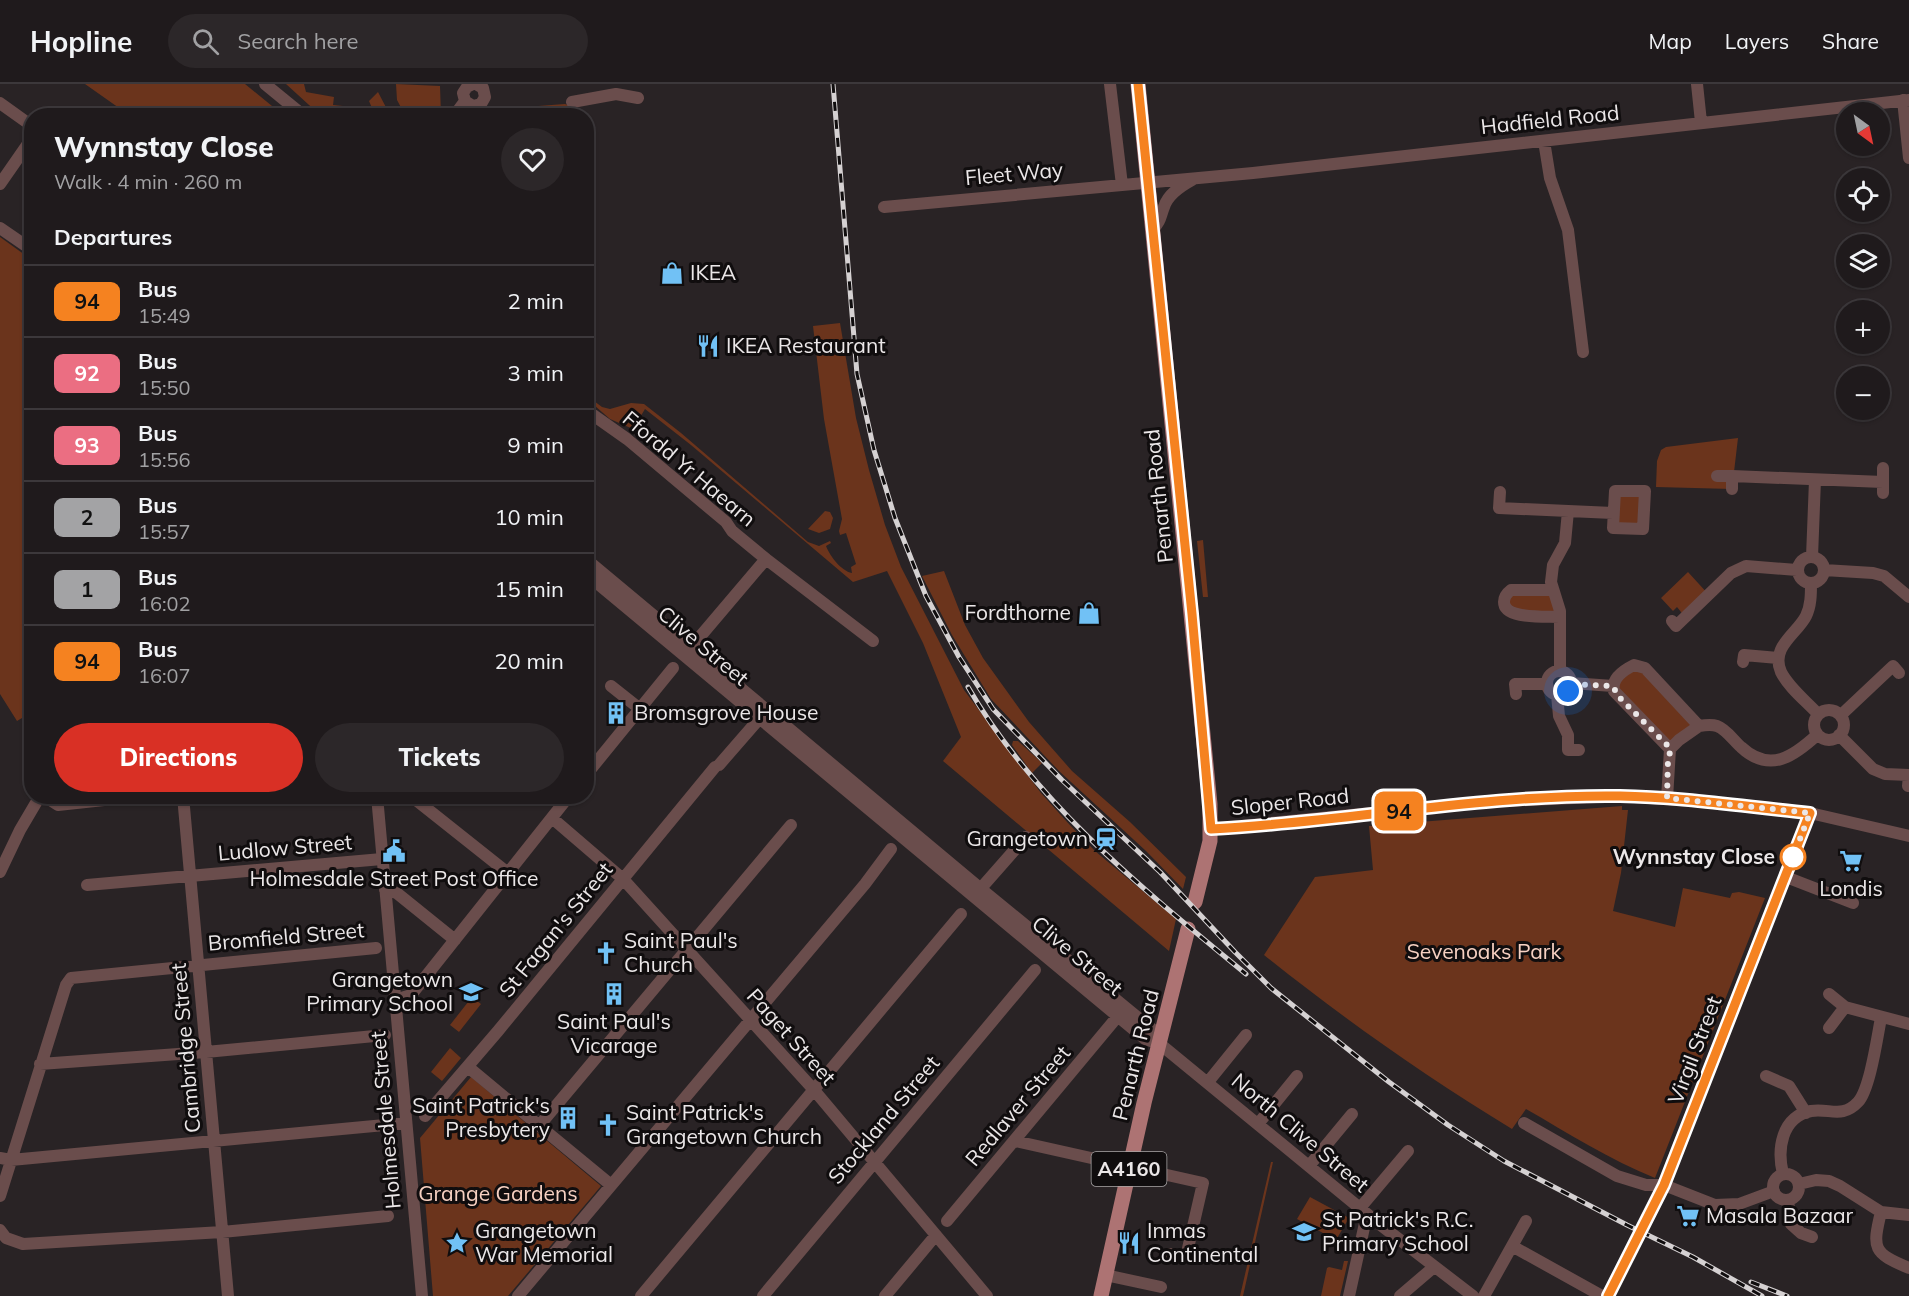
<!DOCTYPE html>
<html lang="en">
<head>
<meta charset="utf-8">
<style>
  body { margin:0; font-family:Mulish,sans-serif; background:#2c2729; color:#f1f3f6; height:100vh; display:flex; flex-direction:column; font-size:22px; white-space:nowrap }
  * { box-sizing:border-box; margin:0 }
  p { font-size:20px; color:#a1a1a3 }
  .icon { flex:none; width:33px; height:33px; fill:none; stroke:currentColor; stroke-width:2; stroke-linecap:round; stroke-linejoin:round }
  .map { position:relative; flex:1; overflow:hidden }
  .side { position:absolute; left:24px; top:24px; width:570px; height:696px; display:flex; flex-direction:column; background:#1f1a1c; border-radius:24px; box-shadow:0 2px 4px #0004,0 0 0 2px #3c383b }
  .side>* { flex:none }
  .badge { padding:0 12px; border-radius:9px; font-size:21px; line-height:39px }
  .needle { width:39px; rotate:147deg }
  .fabs { position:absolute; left:1836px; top:18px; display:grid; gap:12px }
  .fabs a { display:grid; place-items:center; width:54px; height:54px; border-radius:50%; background:#1f1a1c; box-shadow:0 2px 4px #0004,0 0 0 2px #3c383b; font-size:30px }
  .you { position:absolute; width:30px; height:30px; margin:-15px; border:4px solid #fff; border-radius:50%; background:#1a73e8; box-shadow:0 0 0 9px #1a73e833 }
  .map>.badge { position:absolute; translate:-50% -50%; box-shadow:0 0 0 3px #fff }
  h2 { padding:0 30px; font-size:22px; line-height:54px }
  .round { display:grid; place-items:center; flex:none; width:63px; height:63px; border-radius:32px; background:#2c2729 }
  .overview { display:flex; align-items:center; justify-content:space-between; height:102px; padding:0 30px }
  h1 { font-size:28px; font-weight:800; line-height:45px }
  .action { display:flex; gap:12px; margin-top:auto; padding:12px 30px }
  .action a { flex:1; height:69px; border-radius:36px; background:#d93025; color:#fff; font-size:24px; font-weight:800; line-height:69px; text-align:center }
  .action a+a { background:#2c2729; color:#f1f3f6 }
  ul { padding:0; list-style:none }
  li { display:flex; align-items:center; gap:18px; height:72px; padding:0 30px; border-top:2px solid #3c383b }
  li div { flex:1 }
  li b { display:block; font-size:22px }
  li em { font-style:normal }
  li .badge { min-width:66px; font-weight:700; text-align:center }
  header { display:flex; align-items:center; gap:36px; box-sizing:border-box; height:84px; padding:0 30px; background:#1f1a1c; border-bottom:2px solid #3c383b }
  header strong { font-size:28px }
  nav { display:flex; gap:33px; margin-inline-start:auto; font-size:21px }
  .search { width:420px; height:54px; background:#2c2729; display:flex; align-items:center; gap:15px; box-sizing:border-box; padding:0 21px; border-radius:33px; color:#a1a1a3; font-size:22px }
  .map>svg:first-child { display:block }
</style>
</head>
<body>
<header>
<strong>Hopline</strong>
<div class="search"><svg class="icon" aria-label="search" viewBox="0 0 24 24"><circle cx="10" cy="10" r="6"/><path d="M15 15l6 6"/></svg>Search here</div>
<nav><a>Map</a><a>Layers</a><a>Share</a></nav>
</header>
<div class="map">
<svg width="1909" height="1212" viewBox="0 0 1909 1212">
  <rect width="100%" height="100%" fill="#292325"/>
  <path fill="#6b341c" d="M85 0H245L283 31H129Z
    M286 0H304L306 8 334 13 333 21 343 22V28L347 31H337L330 22 320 31Z
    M396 0 440 2 441 31H405L397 16Z
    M378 8 390 31H381L377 23 372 24 369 17Z
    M565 20 570 22 581 31H575L568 26 497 31 467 32 483 26Z
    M0 153 32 176V628L17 637 0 610Z
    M840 239 856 334 869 386 885 441 901 483 964 606 1041 709 1068 739 1095 767 1176 835 1169 867 943 677 961 653 923 559 887 487 853 498 691 361 645 325 633 345 610 335 587 315 586 311 602 323 610 325 631 319 644 320 681 349 808 458 819 462 830 457 831 459 826 462C830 472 841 487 852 489L851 483 856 480 846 449 840 451 839 447 842 435 824 335 813 242Z
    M1738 354 1732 405 1656 403 1657 377 1661 366 1666 363Z
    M1615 407H1645L1643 445 1613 444Z
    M825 427 830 428 833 434 830 445 819 449 808 445Z
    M1203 456 1208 513H1203L1197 457Z
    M944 487 965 541 983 574 1029 638 1072 687 1130 738 1186 793 1183 805 1146 767 1059 687 991 615 952 551 922 492Z
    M1688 488 1709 511 1685 533 1677 523 1673 527 1661 514Z
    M1552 506 1560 527 1514 531 1505 512Z
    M1634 581 1699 642 1670 665 1618 612 1615 596Z
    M1013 657H1018L1042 679 1032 689 1012 661Z
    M1622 722V726H1628L1621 789 1613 827 1675 843 1683 804 1730 814 1732 809 1739 808 1765 814 1655 1094C1610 1076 1568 1049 1526 1025L1512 1045C1425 992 1344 935 1264 871L1315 793 1373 786 1369 742Z
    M472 913 481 920 459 948 450 941Z
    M450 964 461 974 442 997 431 988Z
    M471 993 601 1102 508 1212H433L420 1054Z
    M1271 1078H1273L1243 1212H1240Z
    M1310 1113 1349 1134 1336 1156 1297 1135Z
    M1344 1177H1348L1340 1212H1321L1327 1184 1329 1183 1342 1186Z"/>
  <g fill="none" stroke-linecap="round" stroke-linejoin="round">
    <path stroke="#6a4d4c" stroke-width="12" d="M265 0 304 32
      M473 0 467 3 463 9 465 17 473 22 481 20 485 13 483 4 476 0
      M1110 0 1122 101
      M1697 0 1701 38
      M1903 16 1909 74
      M572 18 616 10 638 14
      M0 19 32 42
      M454 32 465 17
      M1544 57 1550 94 1568 146 1583 268
      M0 100 32 54
      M884 123 1253 89 1909 16
      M0 144 32 166
      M1153 145C1161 137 1160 133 1164 123 1168 110 1181 102 1192 96
      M586 326 627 355 726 438 732 447 766 475
      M1717 392H1732
      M1732 405V392L1883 398
      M1615 407H1645L1643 445 1613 444Z
      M1500 408 1499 424 1613 429
      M1883 409V384
      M1812 473 1815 396
      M1798 486a13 13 0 1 1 26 0a13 13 0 1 1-26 0Z
      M586 475 980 804 1153 946 1160 960
      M1824 486 1873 489 1884 492 1909 513
      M586 490 1145 955 1160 960 1378 1139 1473 1212
      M1811 499C1811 510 1811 522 1806 532 1797 550 1770 563 1781 588 1789 604 1806 617 1818 630
      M1552 506H1511C1507 509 1504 512 1504 518 1504 536 1546 532 1560 533
      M1672 537 1676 542 1731 489 1746 482 1797 486
      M687 568 766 475 873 557
      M1743 578 1744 571 1778 574
      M1634 581 1645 584 1699 642 1679 656 1670 665 1614 607C1611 595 1624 586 1634 581Z
      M1560 587V527L1551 498 1553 481 1565 459 1568 427
      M1547 599a12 12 0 1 1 24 0a12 12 0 1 1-24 0Z
      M1571 599 1613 602
      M611 602 640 625
      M1516 610 1515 600H1547
      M1557 611 1559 632 1568 651V666H1579
      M1814 641a15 15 0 1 1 30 0a15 15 0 1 1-30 0Z
      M1841 631 1893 582 1899 589
      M1699 642C1705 641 1711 640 1717 642 1726 645 1734 657 1741 663 1770 690 1794 672 1817 651
      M1839 651 1873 685 1885 690 1909 691 1908 702
      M719 681 759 635
      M586 691 673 584
      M44 712 58 721 141 712
      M183 712 228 1212
      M377 712 422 1212
      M411 712 508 789
      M1667 715 1670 665
      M552 734 623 795 814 1006 987 1212
      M1211 745 1482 718 1619 712 1694 717 1810 729 1909 752
      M0 788 20 746 40 712
      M1786 793 1853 819
      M87 801 382 775
      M385 806H390L398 810 455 856
      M975 811 1026 753
      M1829 910 1845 923 1909 940
      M395 916 411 911 569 712
      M1829 944 1845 923
      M40 980 206 968 385 951
      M468 983 611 1101
      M1766 992 1789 1002 1806 1029
      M1208 998 1246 951
      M425 1032 498 947 715 683
      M1524 1039 1617 1092 1646 1101H1664L1715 1121 1739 1120 1774 1107
      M1258 1040 1297 992
      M539 1042 791 741
      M1015 1057 1203 1099 1186 1173 1170 1170
      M0 1074 11 1076 406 1039
      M1309 1082 1352 1030
      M1783 1090C1777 1066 1781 1033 1811 1027 1830 1024 1842 1035 1858 1018 1870 1005 1877 954 1881 934
      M1773 1103a13 13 0 1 1 26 0a13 13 0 1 1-26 0Z
      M1799 1100 1816 1096 1829 1097 1840 1102 1881 1128 1909 1131
      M0 1112 66 901 71 894 376 864
      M1788 1116 1791 1140 1801 1149 1812 1153
      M1360 1124 1408 1067
      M1881 1128C1872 1165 1873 1169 1909 1184
      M947 1137 1123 926
      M0 1146 6 1154 23 1160 222 1148 388 1132
      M1512 1162 1602 1212
      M1105 1191 1161 1203
      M518 1212 865 800 891 765
      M641 1212 961 830
      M763 1212 1035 886
      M885 1212 936 1151
      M1349 1212 1367 1130
      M1400 1212 1434 1183
      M1484 1212 1526 1137
      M1608 1212 1664 1101 1810 729"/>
    <path stroke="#ad7373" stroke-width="15" d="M1138 0 1210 720V757L1195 818
      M1101 1212 1144 1019 1188 845"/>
    <g stroke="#d5d1d2" stroke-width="5">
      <path id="rail" d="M833 0 857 290 874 366 895 434 926 512 959 573 993 625 1062 696 1160 788 1235 868 1271 904 1389 998 1448 1041 1504 1077 1627 1141 1693 1173 1762 1212
        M968 603C1035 719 1144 806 1246 890
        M1751 1198 1787 1212"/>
    </g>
    <use href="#rail" stroke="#100d0e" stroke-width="3" stroke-dasharray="9" stroke-linecap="butt"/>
  </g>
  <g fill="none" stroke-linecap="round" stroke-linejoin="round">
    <g stroke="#fff" stroke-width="14">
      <path id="line" d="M1138 0 1192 530 1211 745C1347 738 1483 710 1620 712 1683 713 1747 723 1810 729L1664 1101 1608 1212"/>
    </g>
    <use href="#line" stroke="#f58220" stroke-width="9"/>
    <path stroke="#ebe7e8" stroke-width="6" stroke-dasharray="0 10.8" d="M1568 607 1571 600 1613 602 1618 612 1671 665 1668 675 1667 714 1810 729 1793 773"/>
  </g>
  <defs>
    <g id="shop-bare" transform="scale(1.8)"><path d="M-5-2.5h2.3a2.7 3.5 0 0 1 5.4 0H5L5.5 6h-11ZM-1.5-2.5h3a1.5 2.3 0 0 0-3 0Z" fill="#71c1f5" stroke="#100d0e" stroke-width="2.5" paint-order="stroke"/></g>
    <g id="restaurant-bare" transform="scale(1.8)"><path d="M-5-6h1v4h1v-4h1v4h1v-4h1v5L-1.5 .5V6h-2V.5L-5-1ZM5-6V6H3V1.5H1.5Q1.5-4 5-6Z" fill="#71c1f5" stroke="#100d0e" stroke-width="2.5" paint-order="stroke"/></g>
    <g id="building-bare" transform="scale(1.8)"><path d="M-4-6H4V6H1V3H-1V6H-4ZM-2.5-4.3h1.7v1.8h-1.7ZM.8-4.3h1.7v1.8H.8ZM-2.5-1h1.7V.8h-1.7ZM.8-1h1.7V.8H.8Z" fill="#71c1f5" stroke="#100d0e" stroke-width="2.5" paint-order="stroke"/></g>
    <g id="station-bare" transform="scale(1.8)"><path d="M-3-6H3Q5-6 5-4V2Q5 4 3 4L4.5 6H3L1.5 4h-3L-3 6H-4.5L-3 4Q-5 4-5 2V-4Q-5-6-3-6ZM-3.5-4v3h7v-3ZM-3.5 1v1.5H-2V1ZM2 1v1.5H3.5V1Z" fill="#71c1f5" stroke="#100d0e" stroke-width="2.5" paint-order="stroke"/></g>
    <g id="civic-bare" transform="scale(1.8)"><path d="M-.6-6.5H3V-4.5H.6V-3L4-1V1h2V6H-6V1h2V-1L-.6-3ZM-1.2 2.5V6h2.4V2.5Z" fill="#71c1f5" stroke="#100d0e" stroke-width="2.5" paint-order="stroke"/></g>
    <g id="supermarket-bare" transform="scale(1.8)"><path d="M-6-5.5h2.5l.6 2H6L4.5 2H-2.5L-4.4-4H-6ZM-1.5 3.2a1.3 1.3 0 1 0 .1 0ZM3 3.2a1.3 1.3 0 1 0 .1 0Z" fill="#71c1f5" stroke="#100d0e" stroke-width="2.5" paint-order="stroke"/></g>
    <g id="church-bare" transform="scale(1.8)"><path d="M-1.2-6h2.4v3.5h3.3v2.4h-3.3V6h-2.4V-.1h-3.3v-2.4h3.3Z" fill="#71c1f5" stroke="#100d0e" stroke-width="2.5" paint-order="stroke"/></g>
    <g id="school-bare" transform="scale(1.8)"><path d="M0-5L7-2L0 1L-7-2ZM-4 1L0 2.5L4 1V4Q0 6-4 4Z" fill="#71c1f5" stroke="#100d0e" stroke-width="2.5" paint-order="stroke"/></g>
    <g id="sight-bare" transform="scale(1.8)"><path d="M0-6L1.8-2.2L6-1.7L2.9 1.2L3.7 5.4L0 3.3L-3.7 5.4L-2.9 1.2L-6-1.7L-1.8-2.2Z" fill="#71c1f5" stroke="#100d0e" stroke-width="2.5" paint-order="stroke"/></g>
  </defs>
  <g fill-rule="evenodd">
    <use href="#shop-bare" x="672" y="189"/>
    <use href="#restaurant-bare" x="708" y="262"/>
    <use href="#shop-bare" x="1089" y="529"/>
    <use href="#building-bare" x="616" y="629"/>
    <use href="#station-bare" x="1106" y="755"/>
    <use href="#civic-bare" x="394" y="767"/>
    <use href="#supermarket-bare" x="1851" y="777"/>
    <use href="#church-bare" x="606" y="869"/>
    <use href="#school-bare" x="471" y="908"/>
    <use href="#building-bare" x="614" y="910"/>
    <use href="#building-bare" x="568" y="1034"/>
    <use href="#church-bare" x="608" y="1041"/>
    <use href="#supermarket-bare" x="1688" y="1132"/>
    <use href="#school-bare" x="1304" y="1148"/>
    <use href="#sight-bare" x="457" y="1159"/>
    <use href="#restaurant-bare" x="1129" y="1159"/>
  </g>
  <circle fill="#fff" stroke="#f58220" stroke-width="3" cx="1793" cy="773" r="12"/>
  <g text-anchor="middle" stroke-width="6" stroke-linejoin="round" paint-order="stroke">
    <rect fill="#100d0e" stroke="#a9a6a7" stroke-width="1.5" x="1091.5" y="1068" width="75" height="34" rx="4.5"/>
    <g font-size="20" font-weight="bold" fill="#ebe7e8">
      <text x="1129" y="1092">A4160</text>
    </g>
    <g font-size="21" fill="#ebe7e8" stroke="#100d0e">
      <text transform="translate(1550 36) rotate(-6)" y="7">Hadfield Road</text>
      <text transform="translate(1014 90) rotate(-5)" y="7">Fleet Way</text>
      <text transform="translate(689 385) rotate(40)" y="7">Ffordd Yr Haearn</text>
      <text transform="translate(1159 412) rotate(-96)" y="7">Penarth Road</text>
      <text transform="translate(703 562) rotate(40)" y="7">Clive Street</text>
      <text transform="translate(1290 718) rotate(-6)" y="7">Sloper Road</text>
      <text transform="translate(285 764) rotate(-5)" y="7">Ludlow Street</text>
      <text transform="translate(556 846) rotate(-51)" y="7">St Fagan's Street</text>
      <text transform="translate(286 853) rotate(-5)" y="7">Bromfield Street</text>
      <text transform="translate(1077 872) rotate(40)" y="7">Clive Street</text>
      <text transform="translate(791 953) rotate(48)" y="7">Paget Street</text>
      <text transform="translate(186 964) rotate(-95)" y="7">Cambridge Street</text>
      <text transform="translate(1695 966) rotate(-69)" y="7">Virgil Street</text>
      <text transform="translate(1136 971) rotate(-76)" y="7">Penarth Road</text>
      <text transform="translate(1018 1022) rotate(-50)" y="7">Redlaver Street</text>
      <text transform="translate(386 1036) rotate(-95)" y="7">Holmesdale Street</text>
      <text transform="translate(884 1036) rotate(-50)" y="7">Stockland Street</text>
      <text transform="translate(1300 1049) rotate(40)" y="7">North Clive Street</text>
    </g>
    <g font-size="21" fill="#ebe7e8" stroke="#100d0e" text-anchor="start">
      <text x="690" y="196">IKEA</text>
      <text x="726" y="269">IKEA Restaurant</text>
      <text x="1071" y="536" text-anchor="end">Fordthorne</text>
      <text x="634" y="636">Bromsgrove House</text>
      <text x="1088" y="762" text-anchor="end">Grangetown</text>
      <text x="394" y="802" text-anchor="middle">Holmesdale Street Post Office</text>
      <text x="1851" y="812" text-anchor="middle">Londis</text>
      <text x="624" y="864">Saint Paul's<tspan x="624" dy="24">Church</tspan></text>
      <text x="453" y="903" text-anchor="end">Grangetown<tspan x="453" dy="24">Primary School</tspan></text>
      <text x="614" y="945" text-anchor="middle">Saint Paul's<tspan x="614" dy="24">Vicarage</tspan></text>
      <text x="550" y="1029" text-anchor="end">Saint Patrick's<tspan x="550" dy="24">Presbytery</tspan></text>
      <text x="626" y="1036">Saint Patrick's<tspan x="626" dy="24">Grangetown Church</tspan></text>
      <text x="1706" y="1139">Masala Bazaar</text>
      <text x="1322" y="1143">St Patrick's R.C.<tspan x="1322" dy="24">Primary School</tspan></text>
      <text x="475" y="1154">Grangetown<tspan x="475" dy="24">War Memorial</tspan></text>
      <text x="1147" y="1154">Inmas<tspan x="1147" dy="24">Continental</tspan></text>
    </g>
    <g font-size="21" font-weight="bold" fill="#ebe7e8" stroke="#100d0e" text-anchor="end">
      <text x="1775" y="780">Wynnstay Close</text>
    </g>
    <g font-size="21" fill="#f7d1c2" stroke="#100d0e">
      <text x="1484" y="875">Sevenoaks Park</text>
      <text x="498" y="1117">Grange Gardens</text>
    </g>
  </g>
</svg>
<div class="fabs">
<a><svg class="needle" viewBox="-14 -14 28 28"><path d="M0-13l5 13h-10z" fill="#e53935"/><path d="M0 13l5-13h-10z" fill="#a1a1a3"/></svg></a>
<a><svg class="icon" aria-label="locate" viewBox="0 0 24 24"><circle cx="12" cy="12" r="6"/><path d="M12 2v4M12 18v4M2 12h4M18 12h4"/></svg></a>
<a><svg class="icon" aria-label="layers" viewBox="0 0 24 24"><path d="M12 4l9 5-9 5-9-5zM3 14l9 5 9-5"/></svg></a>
<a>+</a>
<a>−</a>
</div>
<div class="you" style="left:1568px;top:607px"></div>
<b class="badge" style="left:1399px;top:727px;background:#f58220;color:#111">94</b>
<section class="side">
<div class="overview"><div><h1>Wynnstay Close</h1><p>Walk · 4 min · 260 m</p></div><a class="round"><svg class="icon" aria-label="heart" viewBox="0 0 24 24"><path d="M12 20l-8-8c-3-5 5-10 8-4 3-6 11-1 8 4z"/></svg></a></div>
<h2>Departures</h2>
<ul>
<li><span class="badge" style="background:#f58220;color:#111">94</span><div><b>Bus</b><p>15:49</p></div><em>2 min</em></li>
<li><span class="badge" style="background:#eb6e82;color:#fff">92</span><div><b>Bus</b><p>15:50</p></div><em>3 min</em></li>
<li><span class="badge" style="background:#eb6e82;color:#fff">93</span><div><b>Bus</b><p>15:56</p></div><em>9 min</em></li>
<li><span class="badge" style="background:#a3a3a5;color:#111">2</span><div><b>Bus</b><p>15:57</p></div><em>10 min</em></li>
<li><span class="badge" style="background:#a3a3a5;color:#111">1</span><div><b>Bus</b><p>16:02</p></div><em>15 min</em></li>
<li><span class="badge" style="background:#f58220;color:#111">94</span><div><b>Bus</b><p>16:07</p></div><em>20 min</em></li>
</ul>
<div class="action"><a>Directions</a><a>Tickets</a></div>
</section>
</div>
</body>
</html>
